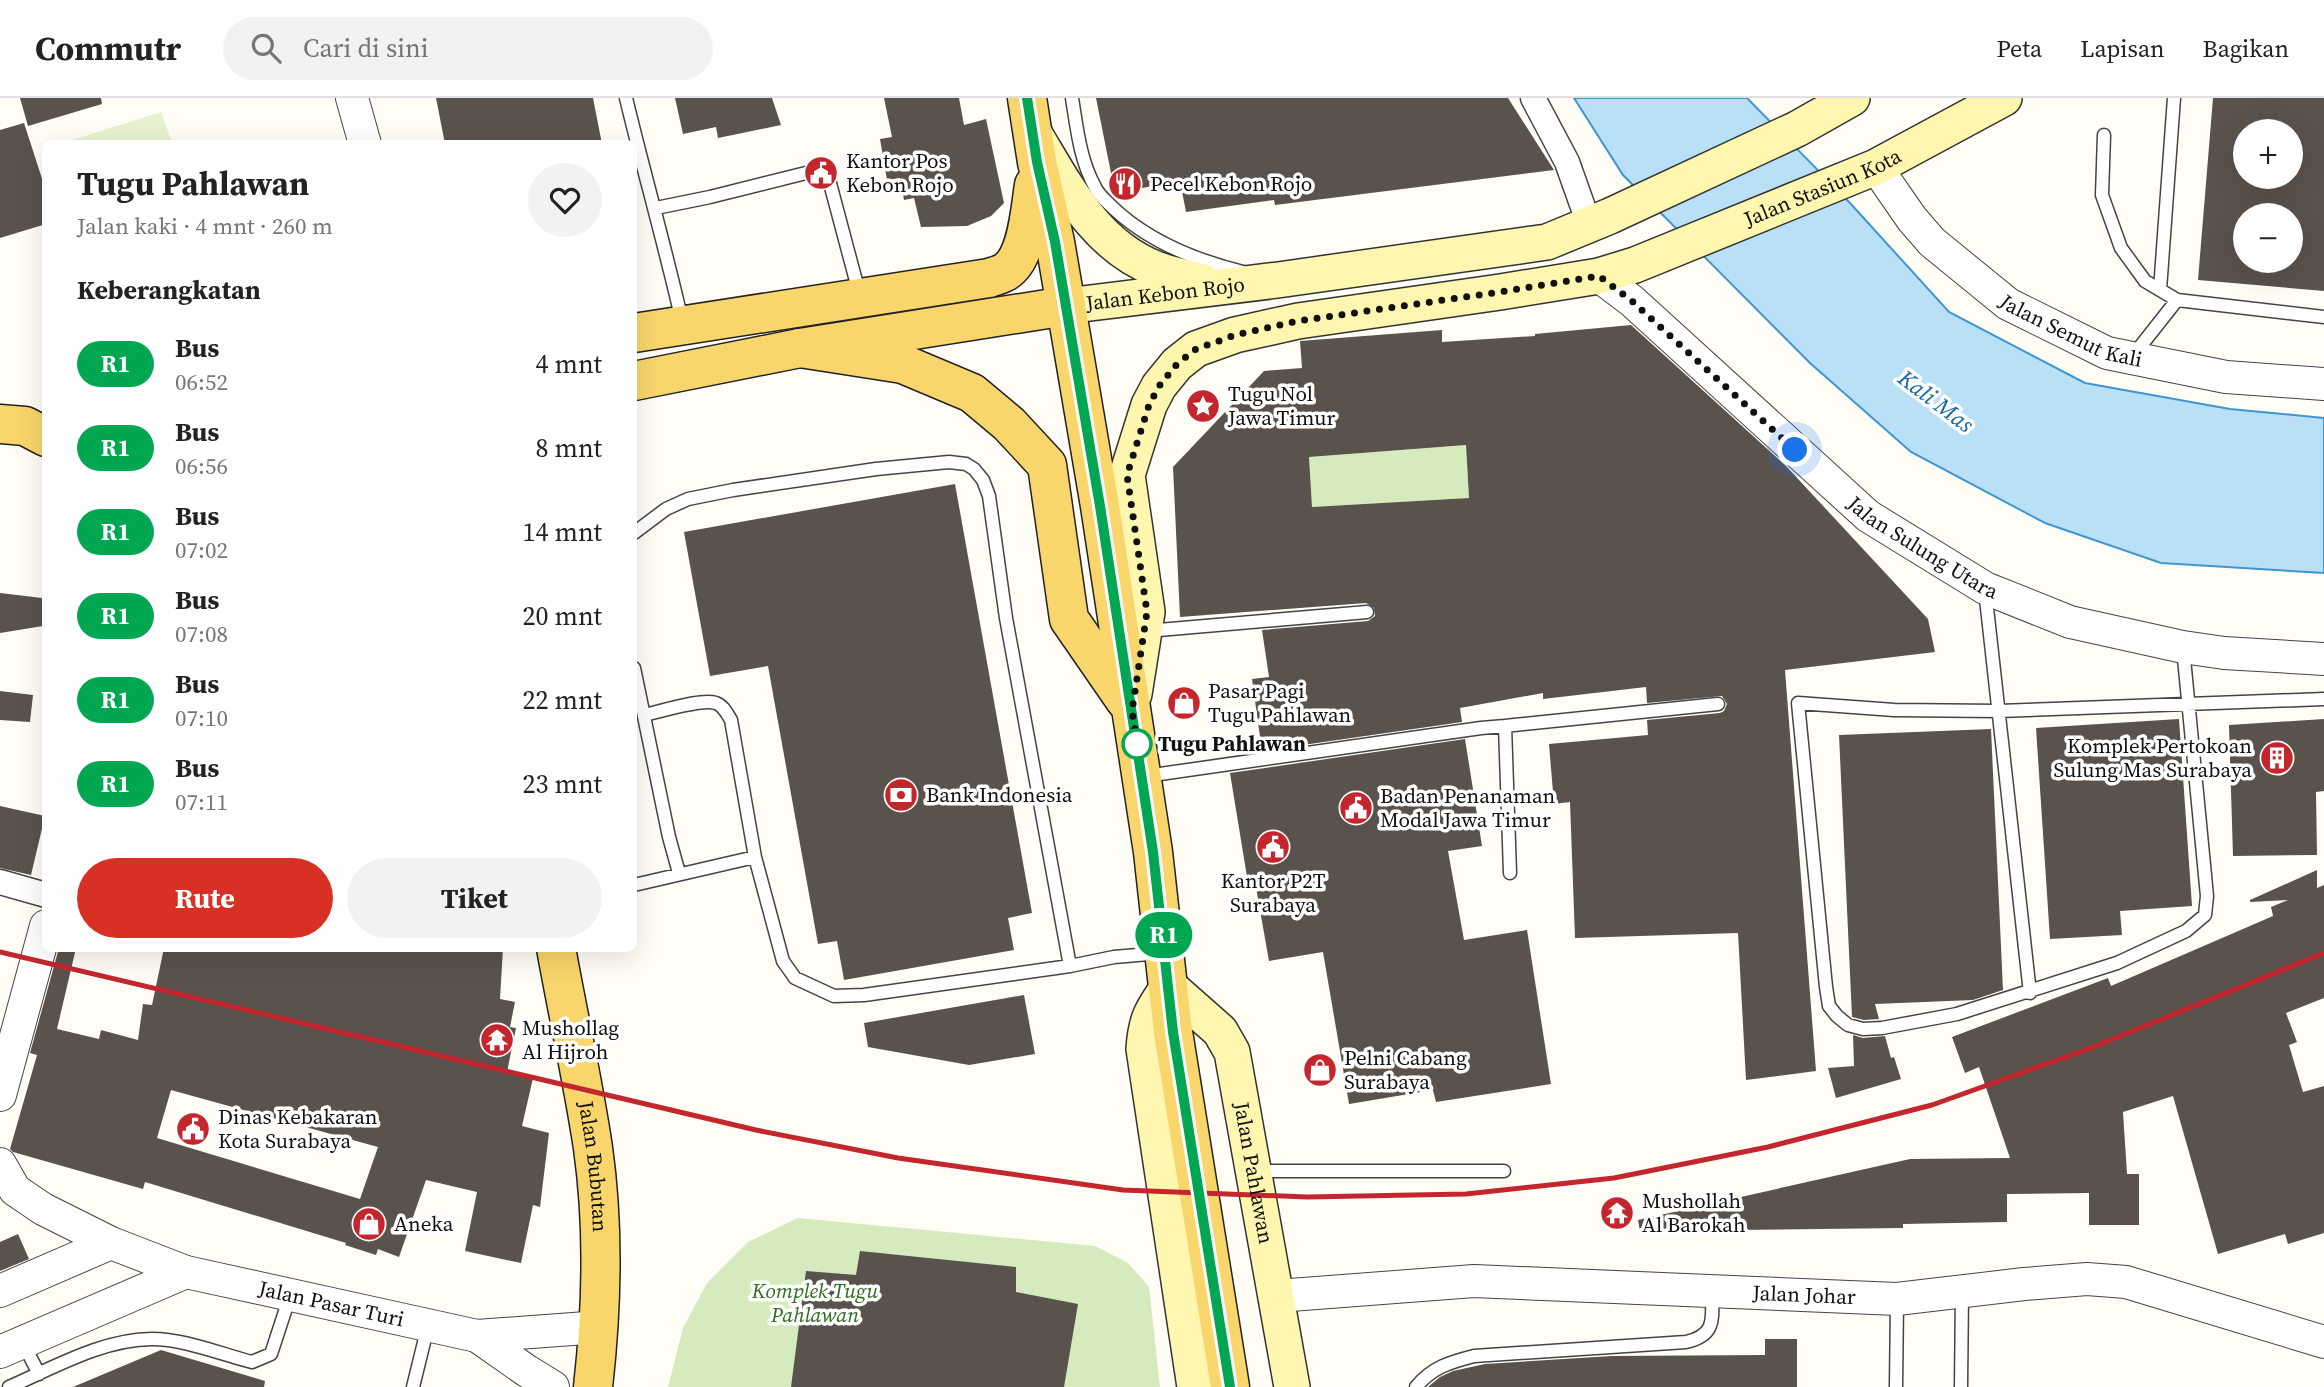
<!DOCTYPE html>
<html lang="id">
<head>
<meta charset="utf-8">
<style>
  body { margin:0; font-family:"Source Serif 4",serif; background:#f2f2f2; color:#222; height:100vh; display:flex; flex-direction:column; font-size:26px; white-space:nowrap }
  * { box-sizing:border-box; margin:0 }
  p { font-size:23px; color:#767676 }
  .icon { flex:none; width:38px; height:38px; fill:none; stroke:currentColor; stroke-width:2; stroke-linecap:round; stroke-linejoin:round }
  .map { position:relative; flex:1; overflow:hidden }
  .sheet { position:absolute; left:42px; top:42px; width:595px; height:812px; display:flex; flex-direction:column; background:#fff; border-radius:10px; box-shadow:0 7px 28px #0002 }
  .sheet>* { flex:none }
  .badge { padding:0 14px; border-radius:23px; font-size:24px; line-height:46px }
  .controls { position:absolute; left:2233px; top:21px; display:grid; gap:14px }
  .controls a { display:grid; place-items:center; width:70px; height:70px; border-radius:50%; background:#fff; box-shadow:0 7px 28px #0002; font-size:35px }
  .you { position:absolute; width:35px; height:35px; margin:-18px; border:5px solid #fff; border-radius:50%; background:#1a73e8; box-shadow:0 0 0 10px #1a73e833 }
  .map>.badge { position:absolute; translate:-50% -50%; box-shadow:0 0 0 4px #fff }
  h2 { padding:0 35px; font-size:26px; line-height:63px }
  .round { display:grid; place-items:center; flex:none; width:74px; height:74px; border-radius:37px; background:#f2f2f2 }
  .summary { display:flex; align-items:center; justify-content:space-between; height:119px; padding:0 35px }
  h1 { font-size:33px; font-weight:700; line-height:52px }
  .cta { display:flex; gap:14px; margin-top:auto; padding:14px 35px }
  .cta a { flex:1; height:80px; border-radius:42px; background:#d93025; color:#fff; font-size:28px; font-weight:700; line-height:80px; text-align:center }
  .cta a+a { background:#f2f2f2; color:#222 }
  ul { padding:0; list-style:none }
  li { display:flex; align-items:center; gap:21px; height:84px; padding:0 35px }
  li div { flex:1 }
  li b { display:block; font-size:26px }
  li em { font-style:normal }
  li .badge { min-width:77px; font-weight:700; text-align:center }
  header { display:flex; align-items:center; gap:42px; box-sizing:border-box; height:98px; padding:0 35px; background:#fff; border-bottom:2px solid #e0e0e0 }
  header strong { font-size:33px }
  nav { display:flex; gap:38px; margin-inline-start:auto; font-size:24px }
  .search { width:490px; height:63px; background:#f2f2f2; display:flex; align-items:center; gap:18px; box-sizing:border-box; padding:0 24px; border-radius:38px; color:#767676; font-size:26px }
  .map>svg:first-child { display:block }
</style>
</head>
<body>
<header>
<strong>Commutr</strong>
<div class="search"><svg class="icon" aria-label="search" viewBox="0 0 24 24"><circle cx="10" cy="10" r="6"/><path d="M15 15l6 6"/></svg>Cari di sini</div>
<nav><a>Peta</a><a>Lapisan</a><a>Bagikan</a></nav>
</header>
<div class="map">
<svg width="2324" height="1289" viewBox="0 0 2324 1289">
  <rect width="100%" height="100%" fill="#fffdf5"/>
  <path fill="#d5ebbd" d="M1466 347 1469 400 1312 409 1309 359Z
    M798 1120 1095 1148 1128 1165 1149 1189 1160 1289H668L683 1230 707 1185 748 1144Z"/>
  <path fill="#e6f2cf" d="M161 14 172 45H63Z"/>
  <path fill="#b9e0f7" stroke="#3f96cf" stroke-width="2" d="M1574 0H1747L1850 105 1949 214 2085 285 2230 311 2324 320V475L2161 465 2045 425 1911 354 1810 265 1623 77Z"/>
  <path fill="#5a524d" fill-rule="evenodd" d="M20 0H101L102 6 28 28Z
    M436 0H593L602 46H445Z
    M675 0H772L781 27 718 40 716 29 683 36Z
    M884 0H959L964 27 986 21 1004 105 991 118 967 128 921 129 914 100 904 102 900 80 887 82 880 41 892 39Z
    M1096 0H1508L1554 72 1275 107 1274 102 1186 114 1180 83 1115 95Z
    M2213 0H2324V193L2198 182ZM2245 33H2291V79H2245ZM2245 117H2291V163H2245Z
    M24 25 46 93V126L0 140V32Z
    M1631 227 1786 368 1928 521 1935 554 1785 572 1816 973 1746 982 1738 835 1575 840 1570 704 1554 706 1549 646 1648 637 1647 622 1720 615 1724 613 1727 606 1722 598 1647 605 1646 589 1543 601V595L1460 610 1462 624 1262 653 1252 581 1269 579 1262 532 1368 523 1375 518 1374 510 1366 505 1180 519 1173 369 1264 273 1302 270 1300 243 1442 232V244L1535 238V236ZM1466 347 1469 400 1312 409 1309 359Z
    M955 386 1032 815 1008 820 1014 852 844 882 837 843 818 846 768 568 710 578 684 434Z
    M0 495 42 500 43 528 0 535Z
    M0 593 33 597 30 624 0 622Z
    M2179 621 2192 808 2120 813 2122 837 2050 841 2036 630Z
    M2324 621V693L2316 694 2317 757 2233 758 2229 627Z
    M1991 631 2003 892 1973 902 1875 906 1879 921 1864 922 1852 919 1839 637Z
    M1465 641 1482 748 1448 753 1464 842 1527 832 1551 986 1436 1004 1433 992 1349 1006 1323 854 1269 863 1255 784 1248 785 1230 675Z
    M0 708 45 718 31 777 0 770Z
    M2317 772V790L2324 787V900L2286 915 2297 944 2289 947 2303 994 2324 988V1135L2288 1146 2285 1136 2218 1156 2173 998 2123 1014 2127 1076H2139V1127H2089V1095L2007 1096V1124L1903 1126V1130L1640 1133 1638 1122 1910 1061 2010 1060 1979 969 1965 975 1952 939 2108 880 2111 888 2273 818 2271 809 2288 802 2250 804V802Z
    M59 850H76L57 931 99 941 101 932 138 942 143 906 152 907 164 850H503L500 901 515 904 510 929 516 930 507 974 533 980 522 1028 549 1035 540 1109 533 1107 521 1165 465 1153 477 1094 426 1082 399 1159 378 1151 376 1157 345 1147 346 1145 145 1084 143 1091 13 1054 10 1051 37 957 30 955ZM171 992 378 1049 360 1101 157 1040Z
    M1024 897 1035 956 969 967 868 949 864 925Z
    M1853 937 1863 940 1885 938 1891 960 1894 959 1901 981 1836 1000 1828 970 1854 968Z
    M18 1136 29 1161 0 1173V1144Z
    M860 1153 1016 1169V1194L1078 1206 1064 1289H791L806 1173 856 1177Z
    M1765 1241H1797V1289H1428L1440 1279 1453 1273 1485 1266 1612 1258 1765 1257Z
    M161 1252 265 1283 264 1289H73Z"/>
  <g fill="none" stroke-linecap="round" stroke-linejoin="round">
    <g stroke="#444" stroke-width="15">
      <path id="service" d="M626 0C644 75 665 148 682 223
        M1072 0C1077 31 1080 62 1095 89 1098 96 1104 101 1109 106 1145 142 1194 162 1243 174
        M2104 37 2102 97 2121 150 2145 183 2177 202 2324 219
        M656 110 710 99 818 72 827 74 860 198
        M2160 192 2174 0
        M2132 259 2177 202
        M634 435 666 411 688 401 733 392 876 371 949 364 966 366 974 371 983 382 989 398 1006 520 1070 868
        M1985 492 2030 895
        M1147 533 1367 514
        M2183 550 2207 798 2205 817 2186 833 2117 865 1957 916 1882 930 1863 931 1848 927 1837 918 1829 908 1826 889 1798 605 1894 612 1999 613 2324 601
        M634 570 669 739 679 775
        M644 617C660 614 701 600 716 605 724 608 727 616 731 622L755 759
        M1146 678 1481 630 1505 628
        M1510 775 1505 628 1718 606
        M634 787 755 759 783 863 795 880 834 898 864 897 1070 868 1114 859 1161 855
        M1254 1073H1504
        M23 1245 39 1276
        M9 1289C53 1270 103 1241 152 1241 185 1241 220 1256 252 1264L271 1256 290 1198
        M413 1289 428 1228
        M1416 1289C1432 1269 1451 1264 1474 1258L1686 1244C1717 1237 1712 1220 1712 1194
        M1896 1289 1897 1202
        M1961 1289 1962 1194"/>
    </g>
    <g stroke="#444" stroke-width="27">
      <path id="minor" d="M1533 0 1567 64 1589 126
        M0 784 46 797"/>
    </g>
    <g stroke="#444" stroke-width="34">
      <g id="tertiary">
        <path d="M352 0 365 46"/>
        <path id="s1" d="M1876 69 1912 121 1932 144 2008 206 2107 255 2226 279 2324 286"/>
        <path id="s2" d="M1599 178 1632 203 1868 418 1985 490 2070 524 2183 549 2224 555 2324 561"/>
        <path d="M0 997 46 828"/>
        <path id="s3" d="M0 1066 15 1092 43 1111 111 1145 186 1174 477 1238 600 1229"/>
        <path d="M0 1193 111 1145"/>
        <path id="s4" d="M1277 1198 1474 1183 1897 1201 2024 1186 2087 1181 2126 1184 2324 1244"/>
        <path d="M477 1238 527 1273 553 1289"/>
        <path d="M0 1254 186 1174"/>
      </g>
    </g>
    <g stroke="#333" stroke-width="38">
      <g id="secondary">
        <path d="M1035 37C1067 90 1095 147 1156 171 1171 177 1188 180 1203 184"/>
        <path id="s5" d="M1066 208 1278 182 1547 144 1610 118 1797 31 1852 0"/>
        <path id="s6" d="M1134 596 1147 514 1127 377 1149 307 1159 288 1177 266 1196 251 1235 237 1298 223 1500 194 1599 178 1635 167 1876 69 2004 0"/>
        <path id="s7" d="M1195 1289 1144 951C1146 921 1152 912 1169 888L1220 933 1232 954 1292 1289"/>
      </g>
    </g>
    <g stroke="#222" stroke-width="41">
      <g id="primary">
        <path d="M1027 0 1037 64 1055 144 1100 408 1153 754 1173 934 1230 1289"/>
        <path d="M634 235 989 180C994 178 1000 177 1005 174 1028 160 1030 111 1034 87"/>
        <path d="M800 250 903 266 972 295 1009 326 1047 367 1069 521 1125 602"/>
        <path d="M634 283 800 250 1066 208"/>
        <path d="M0 326 25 328 46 339"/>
        <path id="s8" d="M556 850C568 917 583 983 593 1050 604 1128 602 1210 593 1289"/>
      </g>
    </g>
    <use href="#service" stroke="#fff" stroke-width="12"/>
    <use href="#minor" stroke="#fff" stroke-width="24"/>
    <use href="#tertiary" stroke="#fff" stroke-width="32"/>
    <use href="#secondary" stroke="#fff6b0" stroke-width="35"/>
    <use href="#primary" stroke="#f9d66b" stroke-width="38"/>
    <path stroke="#c4262e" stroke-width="5" d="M0 854 756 1032 898 1060 1123 1092 1307 1099 1466 1096 1614 1080 1768 1049 1932 1007 2091 950 2324 855"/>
  </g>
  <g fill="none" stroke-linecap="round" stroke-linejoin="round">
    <g stroke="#fff" stroke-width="16">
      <path id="line" d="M1027 0 1037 64 1055 144 1100 408 1153 754 1173 934 1230 1289"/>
    </g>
    <use href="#line" stroke="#00a651" stroke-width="10"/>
    <path stroke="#111" stroke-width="7" stroke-dasharray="0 12.6" d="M1137 646 1139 657 1132 613 1147 514 1127 377 1149 307 1159 288 1177 266 1196 251 1216 244 1235 237 1298 223 1500 194 1599 178 1632 203 1795 352"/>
  </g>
  <defs>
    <g id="civic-disc" transform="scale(1.75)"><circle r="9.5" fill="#c4262e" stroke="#fff"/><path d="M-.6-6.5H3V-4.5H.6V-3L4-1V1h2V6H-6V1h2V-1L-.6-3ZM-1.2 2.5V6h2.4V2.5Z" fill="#fff"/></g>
    <g id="restaurant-disc" transform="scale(1.75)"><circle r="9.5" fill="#c4262e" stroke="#fff"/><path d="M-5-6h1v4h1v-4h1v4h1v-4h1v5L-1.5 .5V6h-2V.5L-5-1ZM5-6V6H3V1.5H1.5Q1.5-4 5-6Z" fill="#fff"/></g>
    <g id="sight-disc" transform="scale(1.75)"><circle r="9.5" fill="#c4262e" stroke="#fff"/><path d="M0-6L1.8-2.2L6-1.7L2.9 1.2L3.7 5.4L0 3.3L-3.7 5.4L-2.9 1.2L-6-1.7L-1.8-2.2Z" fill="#fff"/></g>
    <g id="shop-disc" transform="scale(1.75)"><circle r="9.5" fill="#c4262e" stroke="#fff"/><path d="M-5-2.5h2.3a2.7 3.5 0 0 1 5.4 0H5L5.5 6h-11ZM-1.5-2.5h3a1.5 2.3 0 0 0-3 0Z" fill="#fff"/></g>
    <g id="building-disc" transform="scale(1.75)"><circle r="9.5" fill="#c4262e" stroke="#fff"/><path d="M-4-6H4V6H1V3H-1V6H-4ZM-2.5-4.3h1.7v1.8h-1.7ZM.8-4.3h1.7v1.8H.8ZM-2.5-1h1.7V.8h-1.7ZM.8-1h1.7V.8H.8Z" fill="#fff"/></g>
    <g id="bank-disc" transform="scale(1.75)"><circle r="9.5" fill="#c4262e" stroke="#fff"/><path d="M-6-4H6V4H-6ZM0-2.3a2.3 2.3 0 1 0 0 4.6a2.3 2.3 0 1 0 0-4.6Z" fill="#fff"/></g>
    <g id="temple-disc" transform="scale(1.75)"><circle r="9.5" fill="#c4262e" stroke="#fff"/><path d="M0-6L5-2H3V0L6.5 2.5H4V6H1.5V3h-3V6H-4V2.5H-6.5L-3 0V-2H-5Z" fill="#fff"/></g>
  </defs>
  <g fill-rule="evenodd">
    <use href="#civic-disc" x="821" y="75"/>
    <use href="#restaurant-disc" x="1125" y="86"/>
    <use href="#sight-disc" x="1203" y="308"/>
    <use href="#shop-disc" x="1184" y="605"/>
    <use href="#building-disc" x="2277" y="660"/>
    <use href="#bank-disc" x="901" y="697"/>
    <use href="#civic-disc" x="1356" y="710"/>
    <use href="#civic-disc" x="1273" y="749"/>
    <use href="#temple-disc" x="497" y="942"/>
    <use href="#shop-disc" x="1320" y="972"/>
    <use href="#civic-disc" x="193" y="1031"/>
    <use href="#temple-disc" x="1617" y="1115"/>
    <use href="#shop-disc" x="369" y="1126"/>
  </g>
  <circle fill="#fff" stroke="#00a651" stroke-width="3.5" cx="1137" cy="646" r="14"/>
  <g text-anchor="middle" stroke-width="7" stroke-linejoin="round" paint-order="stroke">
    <g font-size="21" fill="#111" stroke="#fff" text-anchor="start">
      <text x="846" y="70">Kantor Pos<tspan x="846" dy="24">Kebon Rojo</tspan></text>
      <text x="1150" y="93">Pecel Kebon Rojo</text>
      <text x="1228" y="303">Tugu Nol<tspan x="1228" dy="24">Jawa Timur</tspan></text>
      <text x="1208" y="600">Pasar Pagi<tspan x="1208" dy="24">Tugu Pahlawan</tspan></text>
      <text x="2252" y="655" text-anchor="end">Komplek Pertokoan<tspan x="2252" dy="24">Sulung Mas Surabaya</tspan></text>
      <text x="926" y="704">Bank Indonesia</text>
      <text x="1380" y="705">Badan Penanaman<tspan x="1380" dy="24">Modal Jawa Timur</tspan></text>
      <text x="1273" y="790" text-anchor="middle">Kantor P2T<tspan x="1273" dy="24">Surabaya</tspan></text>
      <text x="522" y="937">Mushollag<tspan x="522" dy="24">Al Hijroh</tspan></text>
      <text x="1344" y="967">Pelni Cabang<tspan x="1344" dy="24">Surabaya</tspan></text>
      <text x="218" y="1026">Dinas Kebakaran<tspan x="218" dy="24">Kota Surabaya</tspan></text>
      <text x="1642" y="1110">Mushollah<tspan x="1642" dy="24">Al Barokah</tspan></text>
      <text x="394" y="1133">Aneka</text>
    </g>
    <g font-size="21" fill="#111" stroke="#fff">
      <text dy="7" stroke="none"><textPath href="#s6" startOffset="1020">Jalan Stasiun Kota</textPath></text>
      <text dy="7" stroke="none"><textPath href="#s5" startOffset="100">Jalan Kebon Rojo</textPath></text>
      <text dy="7" stroke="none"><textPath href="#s1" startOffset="261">Jalan Semut Kali</textPath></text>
      <text dy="7" stroke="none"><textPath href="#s2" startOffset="424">Jalan Sulung Utara</textPath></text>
      <text dy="7" stroke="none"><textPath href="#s8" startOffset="222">Jalan Bubutan</textPath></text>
      <text dy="7" stroke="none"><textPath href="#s7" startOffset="626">Jalan Pahlawan</textPath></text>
      <text dy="7" stroke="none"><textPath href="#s4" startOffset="528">Jalan Johar</textPath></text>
      <text dy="7" stroke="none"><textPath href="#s3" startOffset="369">Jalan Pasar Turi</textPath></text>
    </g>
    <g font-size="21" font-weight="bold" fill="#111" stroke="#fff" text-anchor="start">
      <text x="1158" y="653">Tugu Pahlawan</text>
    </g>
    <g font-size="21" font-style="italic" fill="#2f6b1f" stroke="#fff">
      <text x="815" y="1200">Komplek Tugu<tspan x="815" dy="24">Pahlawan</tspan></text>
    </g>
    <g font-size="23" font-style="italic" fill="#1768a6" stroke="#fff">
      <text transform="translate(1936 303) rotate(37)" y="8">Kali Mas</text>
    </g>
  </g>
</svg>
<div class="controls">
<a>+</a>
<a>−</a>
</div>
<div class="you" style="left:1795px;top:352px"></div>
<b class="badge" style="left:1164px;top:837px;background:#00a651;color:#fff">R1</b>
<section class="sheet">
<div class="summary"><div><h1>Tugu Pahlawan</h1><p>Jalan kaki · 4 mnt · 260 m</p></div><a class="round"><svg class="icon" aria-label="heart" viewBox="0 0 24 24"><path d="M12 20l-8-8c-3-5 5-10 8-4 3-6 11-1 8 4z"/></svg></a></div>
<h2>Keberangkatan</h2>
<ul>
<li><span class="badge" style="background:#00a651;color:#fff">R1</span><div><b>Bus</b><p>06:52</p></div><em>4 mnt</em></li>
<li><span class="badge" style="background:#00a651;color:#fff">R1</span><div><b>Bus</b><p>06:56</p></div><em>8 mnt</em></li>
<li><span class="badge" style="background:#00a651;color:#fff">R1</span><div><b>Bus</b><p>07:02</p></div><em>14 mnt</em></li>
<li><span class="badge" style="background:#00a651;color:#fff">R1</span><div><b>Bus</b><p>07:08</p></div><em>20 mnt</em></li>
<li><span class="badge" style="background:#00a651;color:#fff">R1</span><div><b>Bus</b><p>07:10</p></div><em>22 mnt</em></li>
<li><span class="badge" style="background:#00a651;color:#fff">R1</span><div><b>Bus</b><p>07:11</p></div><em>23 mnt</em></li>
</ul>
<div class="cta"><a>Rute</a><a>Tiket</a></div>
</section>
</div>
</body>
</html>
